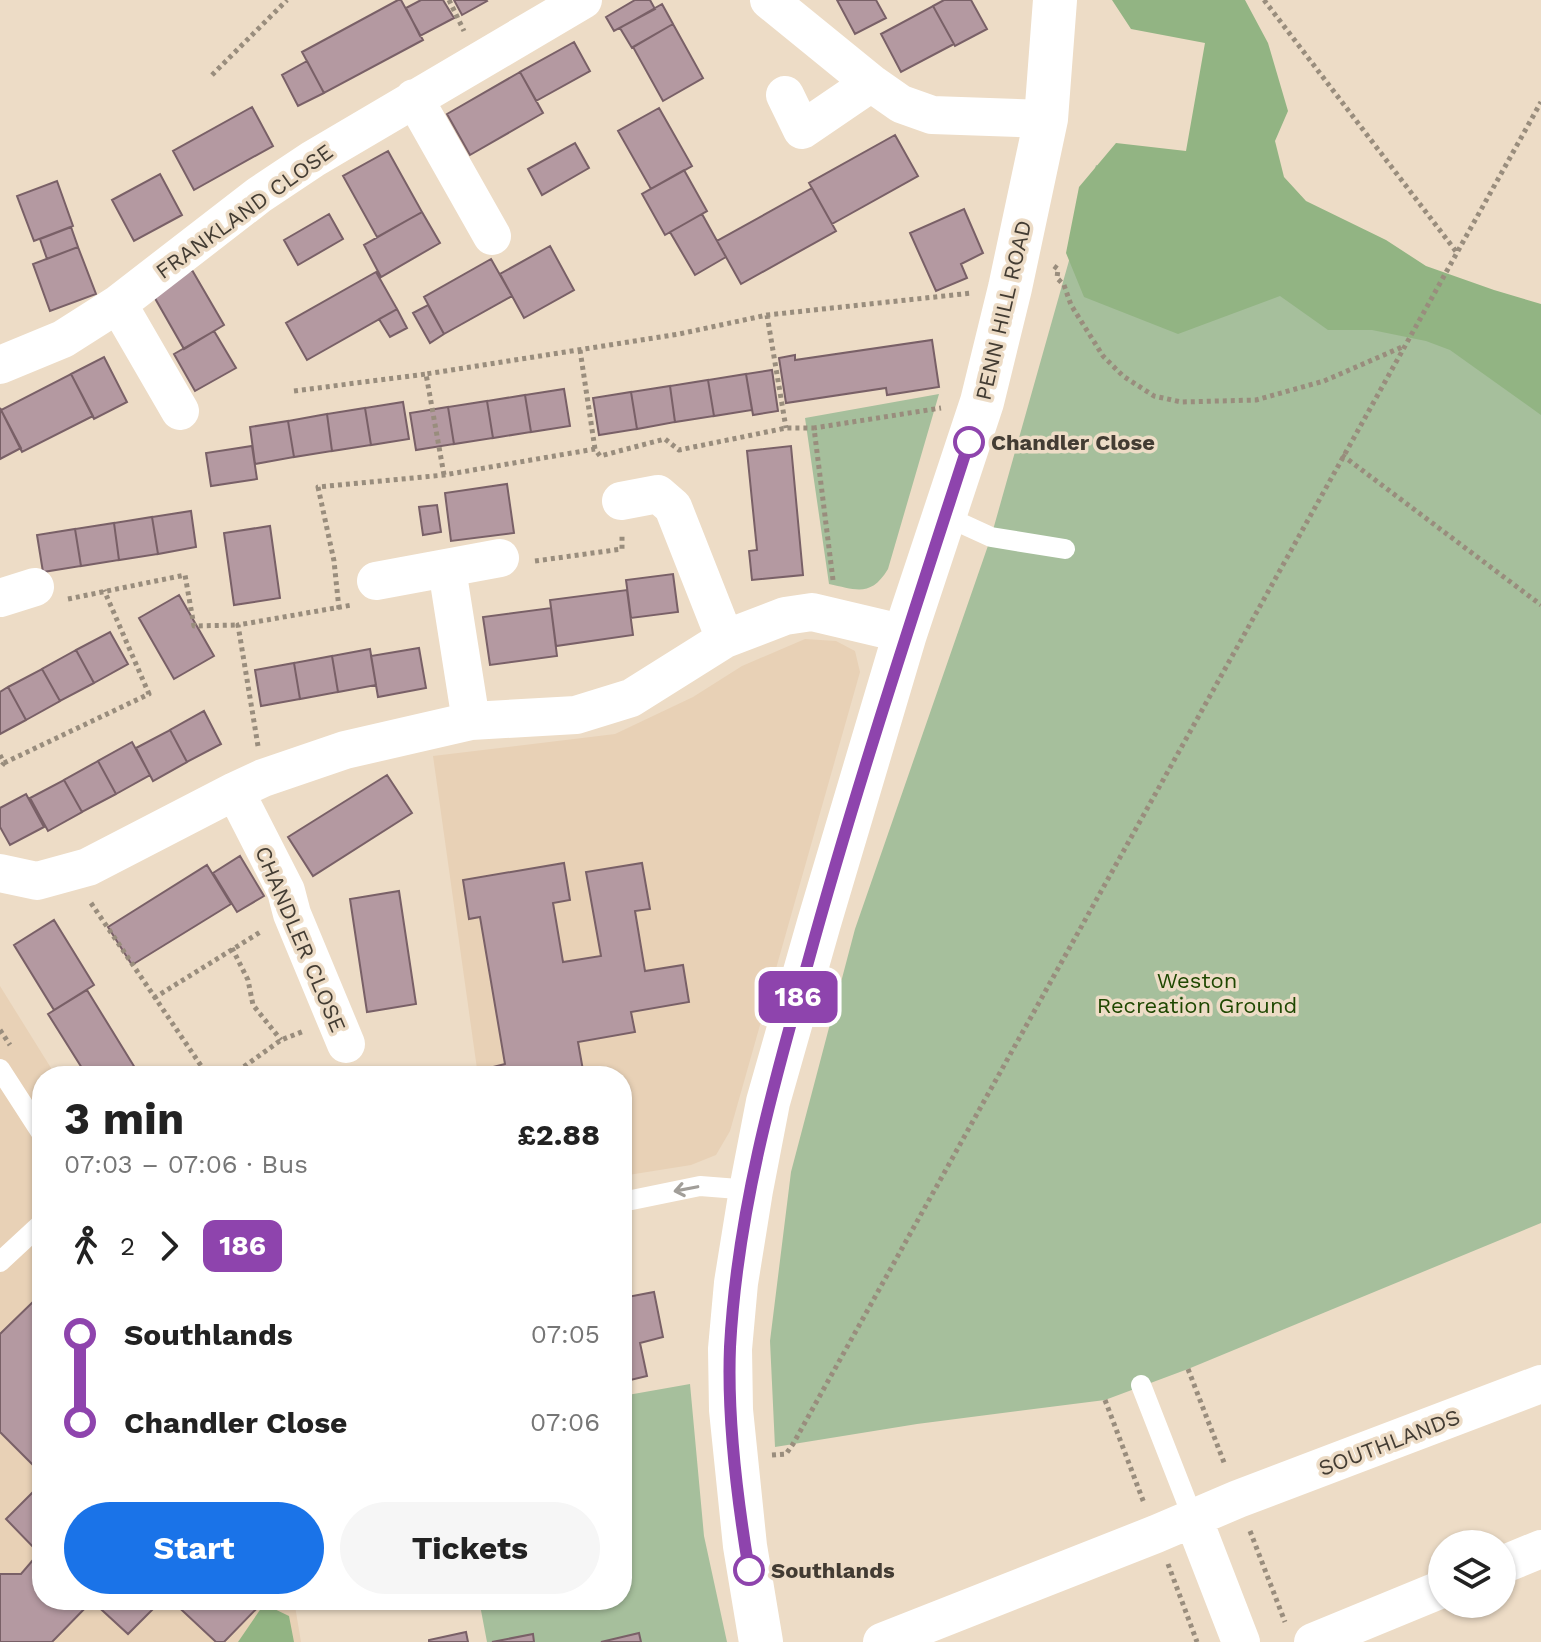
<!DOCTYPE html>
<html lang="en">
<head>
<meta charset="utf-8">
<style>
  body { margin:0; font-family:"Work Sans",sans-serif; background:#f6f6f6; color:#222; height:100vh; display:flex; flex-direction:column; font-size:30px; white-space:nowrap }
  * { box-sizing:border-box; margin:0 }
  p { font-size:26px; color:#767676 }
  .icon { flex:none; width:44px; height:44px; fill:none; stroke:currentColor; stroke-width:2; stroke-linecap:round; stroke-linejoin:round }
  .map { position:relative; flex:1; overflow:hidden }
  .panel { position:absolute; left:32px; top:1066px; width:600px; height:544px; display:flex; flex-direction:column; background:#fff; border-radius:32px; box-shadow:0 2px 6px #0004 }
  .panel>* { flex:none }
  .badge { padding:0 16px; border-radius:12px; font-size:28px; line-height:52px }
  .controls { position:absolute; left:1428px; top:1530px; display:grid; gap:16px }
  .controls a { display:grid; place-items:center; width:88px; height:88px; border-radius:50%; background:#fff; box-shadow:0 2px 6px #0004; font-size:40px }
  .map>.badge { position:absolute; translate:-50% -50%; box-shadow:0 0 0 4px #fff }
  .legs { display:flex; align-items:center; gap:12px; height:88px; padding:0 32px; font-size:26px }
  .legs p { margin-inline-start:auto }
  .head { display:flex; align-items:center; justify-content:space-between; height:136px; padding:0 32px }
  h1 { font-size:44px; font-weight:700; line-height:60px }
  .button { display:flex; gap:16px; margin-top:auto; padding:16px 32px }
  .button a { flex:1; height:92px; border-radius:48px; background:#1a73e8; color:#fff; font-size:32px; font-weight:700; line-height:92px; text-align:center }
  .button a+a { background:#f6f6f6; color:#222 }
  ul { padding:0 32px; list-style:none }
  li { display:flex; align-items:center; gap:28px; height:88px; font-size:30px }
  li i { display:grid; place-items:center; width:12px; height:100%; margin:0 10px; background:currentColor }
  li i::after { content:''; width:20px; height:20px; margin:-10px; border:6px solid; border-radius:50%; background:#fff }
  li p { margin-inline-start:auto }
  li:first-child i { background:linear-gradient(#0000 50%,currentColor 0) }
  li:last-child i { background:linear-gradient(currentColor 50%,#0000 0) }
  .map>svg:first-child { display:block }
</style>
</head>
<body>
<div class="map">
<svg width="1541" height="1642" viewBox="0 0 1541 1642">
  <rect width="100%" height="100%" fill="#eddcc6"/>
  <path fill="#e8d1b6" d="M805 639 836 641 855 651 860 672 730 1131 716 1155 691 1165 622 1176V1076H478L433 756 615 734 693 697 742 666Z
    M0 986 56 1076H42V1600H294L301 1642H0Z"/>
  <path fill="#a6bf9c" d="M1096 165 1438 289 1541 318V1223L1188 1369 1105 1400 917 1424 775 1447 770 1341 791 1172 855 929 991 537Z
    M939 394 888 569C871 597 857 590 829 584L805 418Z
    M690 1384 704 1536 727 1642H487L479 1600H622V1396Z"/>
  <path fill="#92b483" d="M1112 0H1245L1268 43 1288 111 1275 141 1284 177 1306 201 1386 240 1426 266 1494 290 1541 304V415L1450 350 1426 341 1372 330H1328L1280 296 1178 334 1084 297 1066 253 1079 187 1116 143 1186 151 1205 43 1131 29Z
    M264 1604 289 1616 294 1642H238Z"/>
  <path fill="#b499a1" stroke="#796067" stroke-width="2" d="M398 0H401L423 40 324 93 302 52Z
    M421 0H443L454 18 420 36 406 8Z
    M454 0H486L487 1 462 15Z
    M635 0H650L655 9 614 31 606 17Z
    M837 0H876L886 18 855 34Z
    M944 0H971L987 29 955 46 933 6Z
    M662 4 673 24 632 48 620 28Z
    M933 6 954 44 901 72 881 34Z
    M673 24 703 78 663 101 633 47Z
    M574 42 590 71 536 101 520 72Z
    M307 61 324 93 298 106 282 75Z
    M520 72 543 113 470 155 447 114Z
    M252 107 273 146 194 190 173 151Z
    M659 108 692 166 651 189 618 131Z
    M895 135 918 176 832 224 809 183Z
    M575 143 589 168 542 195 528 169Z
    M388 151 422 212 377 237 343 176Z
    M684 170 707 211 665 235 642 194Z
    M160 174 182 215 134 241 112 200Z
    M57 181 73 226 34 241 17 196Z
    M812 188 836 231 741 284 717 241Z
    M964 209 983 253 961 264 967 278 936 291 910 233Z
    M422 212 440 243 381 277 364 245Z
    M329 214 343 239 298 265 284 240Z
    M702 214 726 257 695 275 670 232Z
    M71 227 78 247 47 259 40 239Z
    M550 246 574 290 524 318 500 274Z
    M78 247 96 294 50 311 33 264Z
    M491 259 512 296 444 334 424 297Z
    M192 270 224 325 184 349 152 293Z
    M376 272 397 309 307 360 286 323Z
    M428 305 444 334 430 343 413 313Z
    M397 309 407 328 390 337 379 319Z
    M214 331 236 368 195 391 174 354Z
    M932 340 939 387 887 395 886 388 786 403 779 358 795 355V360Z
    M104 357 127 402 94 419 71 374Z
    M772 370 778 411 753 415 746 374Z
    M71 374 93 416 22 452 1 410Z
    M746 374 752 410 714 416 708 380Z
    M708 380 714 416 675 422 670 386Z
    M670 386 675 422 637 429 631 392Z
    M564 389 570 426 531 432 525 395Z
    M631 392 637 429 599 435 593 398Z
    M525 395 531 432 493 438 487 401Z
    M487 401 493 438 454 444 448 407Z
    M403 402 409 439 371 445 365 408Z
    M448 407 454 444 416 450 410 413Z
    M0 408 21 448 0 459Z
    M365 408 371 445 332 451 327 414Z
    M327 414 332 451 294 457 288 421Z
    M288 421 294 457 255 464 250 427Z
    M252 446 257 479 211 486 206 453Z
    M791 446 803 575 752 580 749 551 757 550 747 451Z
    M507 484 514 533 451 541 445 493Z
    M437 505 441 532 423 535 419 507Z
    M191 511 196 547 158 554 152 517Z
    M152 517 158 554 119 560 114 523Z
    M114 523 119 560 81 566 75 529Z
    M270 526 280 598 234 605 224 533Z
    M75 529 81 566 43 572 37 535Z
    M673 574 678 612 631 618 626 580Z
    M627 590 633 635 556 646 550 600Z
    M179 595 214 656 174 679 139 618Z
    M551 608 557 656 490 665 483 617Z
    M110 632 128 664 94 683 76 650Z
    M419 648 426 688 378 697 371 656Z
    M370 649 376 685 338 692 332 656Z
    M76 650 94 683 60 701 42 669Z
    M332 656 338 692 300 699 294 663Z
    M294 663 300 699 261 706 255 670Z
    M42 669 60 701 26 720 8 687Z
    M8 687 26 720 0 734V692Z
    M204 711 221 744 187 762 170 730Z
    M170 730 187 762 153 781 136 748Z
    M132 742 150 775 116 794 98 761Z
    M98 761 116 794 82 812 64 780Z
    M387 775 412 813 313 876 288 837Z
    M64 780 82 812 48 831 30 798Z
    M26 794 44 827 10 845 0 827V808Z
    M240 856 264 896 237 912 213 873Z
    M564 863 570 900 553 903 563 962 601 956 586 872 642 863 650 909 635 911 645 971 683 965 689 1002 631 1012 635 1032 578 1042 584 1076H494L493 1067 505 1064 480 917 469 919 463 880Z
    M207 865 231 904 132 965 108 927Z
    M399 891 416 1004 367 1012 350 899Z
    M54 920 94 985 54 1010 14 945Z
    M87 990 140 1076H87L48 1014Z
    M654 1292 663 1337 640 1343 647 1376 622 1382V1298Z
    M42 1293V1474L0 1432V1334Z
    M42 1483V1600H162L128 1634 92 1601 52 1642H0V1574H21L39 1553 6 1519Z
    M171 1600H261L263 1602 224 1642H216Z
    M466 1632 468 1642H429V1640Z
    M639 1633 641 1642H601Z
    M533 1634 534 1642H492Z"/>
  <g fill="none" stroke-linecap="round" stroke-linejoin="round">
    <path stroke="#998d7d" stroke-width="5" stroke-dasharray="4 4" stroke-linecap="butt" d="M449 0 464 31
      M1264 0 1458 254
      M212 75 287 0
      M1054 266 1058 269 1057 278 1064 285 1071 305 1103 356 1123 376 1154 396 1181 402 1256 400 1324 381 1402 347
      M767 315 786 428
      M580 350 595 449
      M294 391 426 374
      M1342 455 1541 605
      M444 475 426 374 679 334 767 315 972 293
      M535 561 622 549V534
      M833 580 814 428 941 408
      M68 599 185 575 194 626 238 625
      M339 609 334 561 318 487 444 475 595 449 600 456 665 439 679 450 786 428H814
      M258 746 238 625 352 605
      M0 755 4 763 0 768
      M4 763 149 694 104 590
      M91 903 208 1076
      M232 948 248 980 253 1005 281 1040
      M154 998 262 931
      M0 1030 10 1045
      M231 1076 281 1040 304 1031
      M1188 1369 1225 1465
      M1105 1400 1144 1503
      M772 1455 786 1454 793 1444 1541 102
      M1250 1531 1285 1622
      M1168 1564 1197 1642"/>
    <path stroke="#fff" stroke-width="20" d="M945 516 991 537 1065 549
      M0 1069 42 1134
      M622 1202 700 1186 751 1190
      M0 1262 42 1223
      M1141 1385 1193 1518"/>
    <path stroke="#fff" stroke-width="38" d="M769 0 871 83 901 104 932 115 1046 119
      M785 95 802 130 871 83
      M414 98 492 236
      M118 304 180 411
      M0 365 63 339 118 304 259 195 313 159 583 0
      M621 501 658 494 673 507 725 639
      M447 569 471 721
      M376 581 500 558
      M0 598 35 587
      M235 791 286 891 292 914 346 1044
      M0 873 37 881 88 867 235 791 263 778 345 750 471 721 576 715 631 698 725 639 785 616 812 612 905 634
      M1193 1518 1241 1642
      M1502 1565 1541 1549
      M882 1642 1156 1534 1238 1499 1541 1384
      M1313 1642 1442 1589"/>
    <path stroke="#fff" stroke-width="44" d="M761 1642 745 1546 731 1410 730 1349 736 1283 751 1190 768 1102 819 923 905 634 982 402 1010 288 1046 119 1055 0"/>
  </g>
  <defs><path id="oneway-shaft" d="M-6 0H5M1.5-3L5.5 0L1.5 3" fill="none" stroke-width="1.6" stroke-linecap="round" stroke-linejoin="round" transform="scale(2)"/></defs>
  <use stroke="#a19e99" href="#oneway-shaft" transform="translate(686 1189) rotate(169)"/>
  <g fill="none" stroke-linecap="round" stroke-linejoin="round">
    <g stroke="#fff" stroke-width="18">
      <path id="line-1" d="M749 1570C737 1498 727 1420 730 1347 737 1215 772 1088 808 962 856 787 913 615 969 442"/>
    </g>
    <use href="#line-1" stroke="#8e44ad" stroke-width="12"/>
  </g>
  <g fill="#fff" stroke="#8e44ad" stroke-width="4">
    <circle cx="969" cy="442" r="14"/>
    <circle cx="749" cy="1570" r="14"/>
  </g>
  <g text-anchor="middle" stroke-width="7" stroke-linejoin="round" paint-order="stroke">
    <g font-size="22" fill="#433c33" stroke="#eddcc6">
      <text transform="translate(244 211) rotate(-36)" y="8">FRANKLAND CLOSE</text>
      <text transform="translate(1003 310) rotate(-77)" y="8">PENN HILL ROAD</text>
      <text transform="translate(301 939) rotate(67)" y="8">CHANDLER CLOSE</text>
      <text transform="translate(1389 1442) rotate(-21)" y="8">SOUTHLANDS</text>
    </g>
    <g font-size="22" font-weight="bold" fill="#433c33" stroke="#eddcc6" text-anchor="start">
      <text x="991" y="450">Chandler Close</text>
      <text x="771" y="1578">Southlands</text>
    </g>
    <g font-size="22" fill="#1e4700" stroke="#eddcc6">
      <text x="1197" y="988">Weston<tspan x="1197" dy="25">Recreation Ground</tspan></text>
    </g>
  </g>
</svg>
<div class="controls">
<a><svg class="icon" aria-label="layers" viewBox="0 0 24 24"><path d="M12 4l9 5-9 5-9-5zM3 14l9 5 9-5"/></svg></a>
</div>
<b class="badge" style="left:798px;top:997px;background:#8e44ad;color:#fff">186</b>
<section class="panel">
<div class="head"><div><h1>3 min</h1><p>07:03 – 07:06 · Bus</p></div><b>£2.88</b></div>
<div class="legs"><svg class="icon" aria-label="walk" viewBox="0 0 24 24"><circle cx="13" cy="4" r="2"/><path d="M13 8l-2 6 4 7M11 14l-3 7M7 12l3-4h3l4 4"/></svg>2<svg class="icon" aria-label="forward" viewBox="0 0 24 24"><path d="M9 5l7 7-7 7"/></svg><b class="badge" style="background:#8e44ad;color:#fff">186</b></div>
<ul>
<li><i style="color:#8e44ad"></i><b>Southlands</b><p>07:05</p></li>
<li><i style="color:#8e44ad"></i><b>Chandler Close</b><p>07:06</p></li>
</ul>
<div class="button"><a>Start</a><a>Tickets</a></div>
</section>
</div>
</body>
</html>
